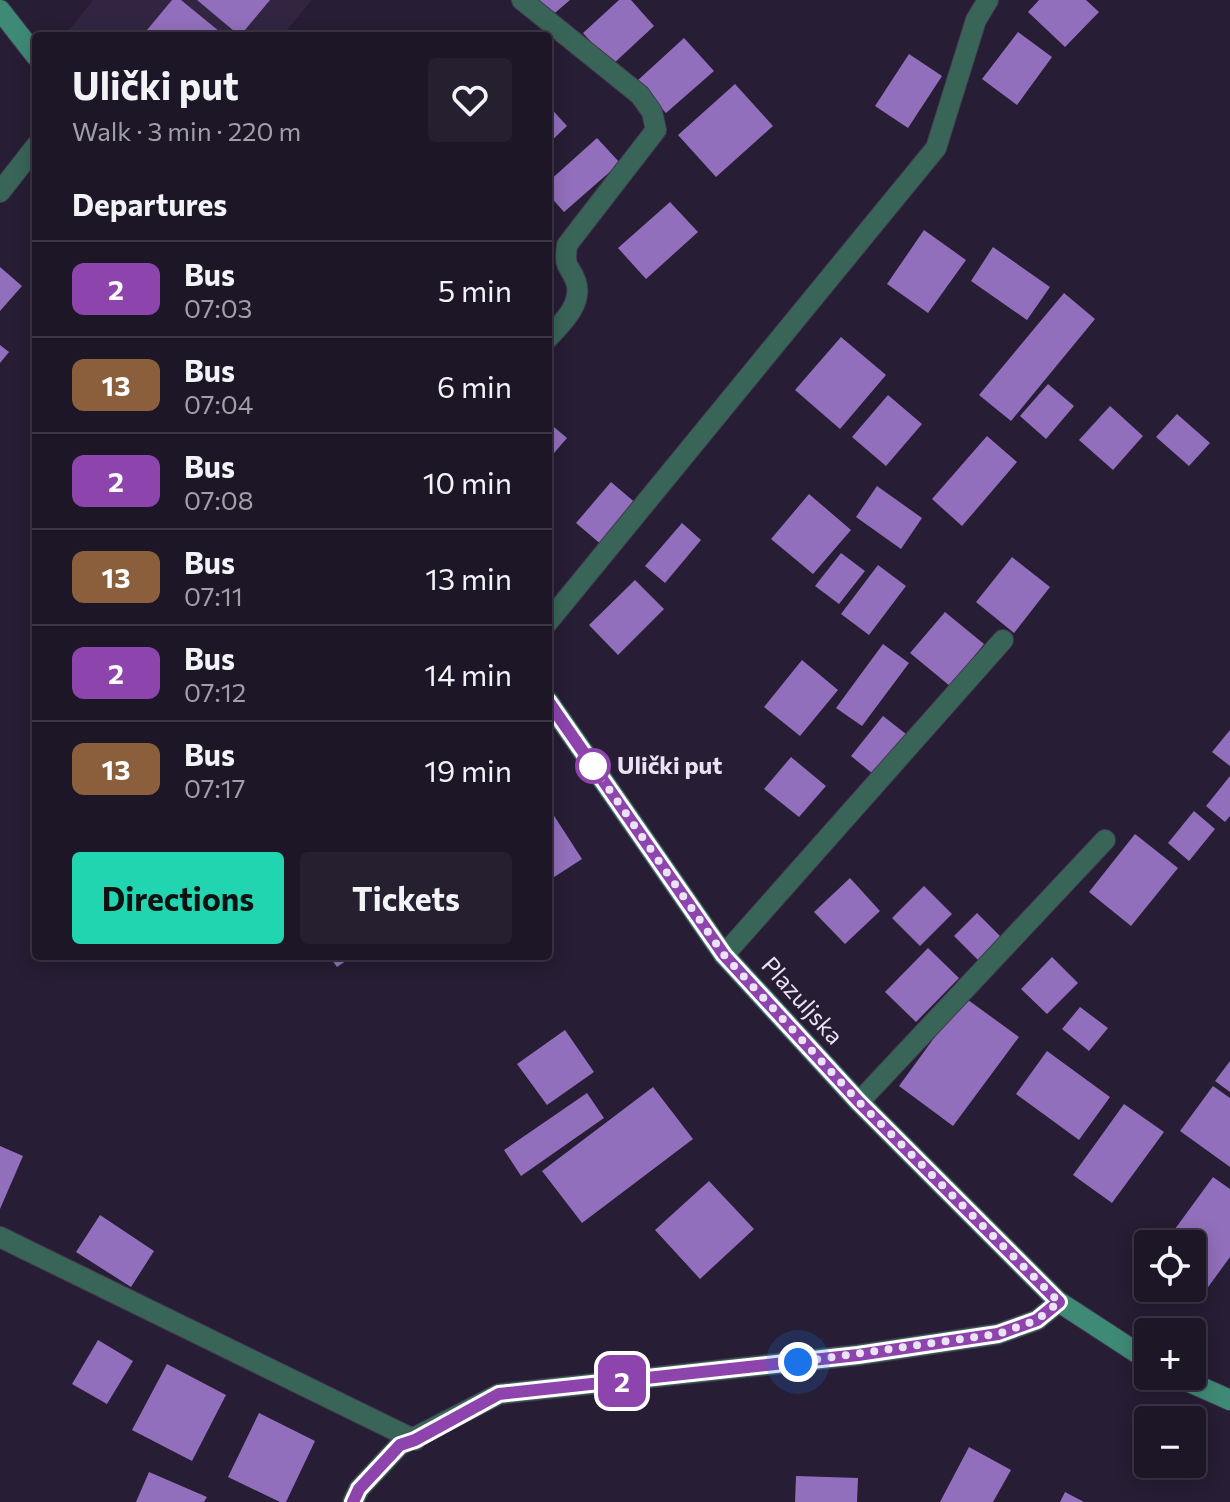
<!DOCTYPE html>
<html lang="en">
<head>
<meta charset="utf-8">
<style>
  body { margin:0; font-family:Commissioner,sans-serif; background:#251f2f; color:#f1f3f6; height:100vh; display:flex; flex-direction:column; font-size:30px; white-space:nowrap }
  * { box-sizing:border-box; margin:0 }
  p { font-size:26px; color:#a09fa7 }
  .icon { flex:none; width:44px; height:44px; fill:none; stroke:currentColor; stroke-width:2; stroke-linecap:round; stroke-linejoin:round }
  .map { position:relative; flex:1; overflow:hidden }
  .sheet { position:absolute; left:32px; top:32px; width:520px; height:928px; display:flex; flex-direction:column; background:#1d1627; border-radius:8px; box-shadow:0 4px 20px #0003,0 0 0 2px #3b3544 }
  .sheet>* { flex:none }
  .badge { padding:0 16px; border-radius:12px; font-size:28px; line-height:52px }
  .controls { position:absolute; left:1134px; top:1230px; display:grid; gap:16px }
  .controls a { display:grid; place-items:center; width:72px; height:72px; border-radius:8px; background:#1d1627; box-shadow:0 4px 20px #0003,0 0 0 2px #3b3544; font-size:40px }
  .you { position:absolute; width:40px; height:40px; margin:-20px; border:6px solid #fff; border-radius:50%; background:#1a73e8; box-shadow:0 0 0 12px #1a73e833 }
  .map>.badge { position:absolute; translate:-50% -50%; box-shadow:0 0 0 4px #fff }
  h2 { padding:0 40px; font-size:30px; line-height:72px }
  .round { display:grid; place-items:center; flex:none; width:84px; height:84px; border-radius:8px; background:#251f2f }
  .summary { display:flex; align-items:center; justify-content:space-between; height:136px; padding:0 40px }
  h1 { font-size:38px; font-weight:700; line-height:60px }
  .cta { display:flex; gap:16px; margin-top:auto; padding:16px 40px }
  .cta a { flex:1; height:92px; border-radius:8px; background:#20d5b0; color:#111; font-size:32px; font-weight:700; line-height:92px; text-align:center }
  .cta a+a { background:#251f2f; color:#f1f3f6 }
  ul { padding:0; list-style:none }
  li { display:flex; align-items:center; gap:24px; height:96px; padding:0 40px; border-top:2px solid #3b3544 }
  li div { flex:1 }
  li b { display:block; font-size:30px }
  li em { font-style:normal }
  li .badge { min-width:88px; font-weight:700; text-align:center }
  .map>svg:first-child { display:block }
</style>
</head>
<body>
<div class="map">
<svg width="1230" height="1502" viewBox="0 0 1230 1502">
  <rect width="100%" height="100%" fill="#271d34"/>
  <path fill="#322542" d="M93 0H312L282 36H64Z"/>
  <path fill="#926fbc" d="M172 0H181L225 36H142Z
    M197 0H270L240 36Z
    M533 0H570L549 18Z
    M619 0H631L654 26 612 65 583 33Z
    M1039 0H1086L1099 12 1065 47 1028 12Z
    M1018 32 1052 57 1017 105 982 79Z
    M684 38 714 71 666 113 637 81Z
    M909 54 942 76 908 128 875 106Z
    M735 84 773 126 716 177 678 135Z
    M548 105 567 126 548 144Z
    M597 138 620 163 564 212 548 194V182Z
    M670 202 698 232 646 279 618 248Z
    M924 230 966 260 928 313 887 284Z
    M993 247 1050 287 1027 320 971 281Z
    M0 267 22 286 0 311Z
    M1064 293 1095 319 1011 421 979 395Z
    M841 337 886 375 840 429 795 390Z
    M0 345 9 352 0 363Z
    M1048 384 1074 406 1046 439 1020 416Z
    M888 395 922 424 886 466 852 437Z
    M1110 406 1143 436 1113 470 1079 440Z
    M1177 414 1210 443 1189 466 1156 437Z
    M548 422 567 438 548 460Z
    M987 436 1017 462 962 526 932 499Z
    M611 482 638 505 603 546 576 523Z
    M877 486 922 518 901 549 856 517Z
    M809 494 851 530 813 574 771 539Z
    M682 523 701 540 665 583 645 566Z
    M841 553 865 571 839 604 815 586Z
    M1012 557 1050 587 1014 633 976 602Z
    M878 565 906 586 869 635 841 614Z
    M635 580 664 609 618 655 589 625Z
    M945 612 984 644 950 686 910 653Z
    M883 644 909 663 862 726 836 708Z
    M802 660 838 690 800 736 764 707Z
    M883 716 906 734 873 774 851 756Z
    M1230 730V766L1212 752Z
    M791 757 826 786 799 817 764 789Z
    M1230 776V816L1225 822 1206 806Z
    M551 811 582 859 548 881V812Z
    M1194 811 1215 829 1189 861 1168 843Z
    M1135 834 1178 868 1131 926 1089 892Z
    M850 878 880 911 845 944 814 912Z
    M924 886 952 914 920 946 892 918Z
    M977 913 1002 938 979 961 954 936Z
    M928 948 959 978 916 1022 885 992Z
    M329 956H353L337 967Z
    M1052 957 1078 983 1047 1014 1021 989Z
    M964 997 1019 1037 953 1126 899 1086Z
    M1080 1007 1108 1028 1089 1051 1062 1029Z
    M565 1030 594 1072 547 1105 517 1064Z
    M1047 1051 1110 1097 1079 1140 1016 1094Z
    M1230 1061V1092L1215 1081Z
    M1213 1086 1230 1098V1167L1180 1131Z
    M653 1087 693 1139 582 1223 542 1171Z
    M587 1093 604 1118 521 1176 504 1150Z
    M1124 1104 1164 1132 1112 1203 1073 1175Z
    M0 1146 23 1156 0 1209Z
    M1213 1177 1230 1189V1257L1206 1290 1192 1281V1244H1164Z
    M709 1181 754 1229 700 1279 655 1230Z
    M100 1215 154 1251 131 1287 76 1252Z
    M98 1340 133 1361 107 1404 72 1384Z
    M167 1364 226 1395 192 1461 132 1430Z
    M259 1413 315 1441 286 1502H280L228 1477Z
    M969 1447 1011 1470 993 1502H940Z
    M149 1472 207 1497 204 1502H136Z
    M796 1476 858 1478 857 1502H795Z
    M1065 1492 1084 1502H1060Z"/>
  <g fill="none" stroke-linecap="round" stroke-linejoin="round">
    <g stroke="#42394f" stroke-width="22">
      <path id="minor" d="M522 0 640 95 652 112 656 130 567 245C564 272 569 262 576 282 583 304 562 323 548 338
        M0 192 36 146
        M548 622 936 148 976 20 988 0
        M724 955 1003 640
        M859 1102 1105 840
        M0 1237 415 1440"/>
    </g>
    <g stroke="#42394f" stroke-width="22">
      <path id="tertiary" d="M353 1502 359 1489 400 1445 499 1394 858 1355 998 1334 1037 1320 1059 1302"/>
    </g>
    <g stroke="#42394f" stroke-width="22">
      <path id="secondary" d="M0 10 36 56
        M548 701 724 955 859 1102 1059 1302 1148 1360
        M1176 1376 1230 1400"/>
    </g>
    <use href="#minor" stroke="#396558" stroke-width="20"/>
    <use href="#tertiary" stroke="#396558" stroke-width="20"/>
    <use href="#secondary" stroke="#3f8a76" stroke-width="20"/>
  </g>
  <g fill="none" stroke-linecap="round" stroke-linejoin="round">
    <g stroke="#fff" stroke-width="18">
      <path id="line" d="M353 1502 359 1489 400 1445 415 1440 499 1394 858 1355 998 1334 1037 1320 1059 1302 859 1102 724 955 548 701"/>
    </g>
    <use href="#line" stroke="#8e44ad" stroke-width="12"/>
    <path stroke="#e9e3f3" stroke-width="8" stroke-dasharray="0 14.4" d="M593 766 724 955 859 1102 1059 1302 1037 1320 998 1334 798 1362"/>
  </g>
  <circle fill="#fff" stroke="#8e44ad" stroke-width="4" cx="593" cy="766" r="16"/>
  <g text-anchor="middle" stroke-width="6" stroke-linejoin="round" paint-order="stroke">
    <g font-size="24" font-weight="bold" fill="#e9e3f3" stroke="#271d34" text-anchor="start">
      <text x="617" y="774">Ulički put</text>
    </g>
    <g font-size="24" fill="#e9e3f3" stroke="#271d34">
      <text transform="translate(802 1001) rotate(48)" y="8">Plazuljska</text>
    </g>
  </g>
</svg>
<div class="controls">
<a><svg class="icon" aria-label="locate" viewBox="0 0 24 24"><circle cx="12" cy="12" r="6"/><path d="M12 2v4M12 18v4M2 12h4M18 12h4"/></svg></a>
<a>+</a>
<a>−</a>
</div>
<div class="you" style="left:798px;top:1362px"></div>
<b class="badge" style="left:622px;top:1381px;background:#8e44ad;color:#fff">2</b>
<section class="sheet">
<div class="summary"><div><h1>Ulički put</h1><p>Walk · 3 min · 220 m</p></div><a class="round"><svg class="icon" aria-label="heart" viewBox="0 0 24 24"><path d="M12 20l-8-8c-3-5 5-10 8-4 3-6 11-1 8 4z"/></svg></a></div>
<h2>Departures</h2>
<ul>
<li><span class="badge" style="background:#8e44ad;color:#fff">2</span><div><b>Bus</b><p>07:03</p></div><em>5 min</em></li>
<li><span class="badge" style="background:#8b5e3c;color:#fff">13</span><div><b>Bus</b><p>07:04</p></div><em>6 min</em></li>
<li><span class="badge" style="background:#8e44ad;color:#fff">2</span><div><b>Bus</b><p>07:08</p></div><em>10 min</em></li>
<li><span class="badge" style="background:#8b5e3c;color:#fff">13</span><div><b>Bus</b><p>07:11</p></div><em>13 min</em></li>
<li><span class="badge" style="background:#8e44ad;color:#fff">2</span><div><b>Bus</b><p>07:12</p></div><em>14 min</em></li>
<li><span class="badge" style="background:#8b5e3c;color:#fff">13</span><div><b>Bus</b><p>07:17</p></div><em>19 min</em></li>
</ul>
<div class="cta"><a>Directions</a><a>Tickets</a></div>
</section>
</div>
</body>
</html>
